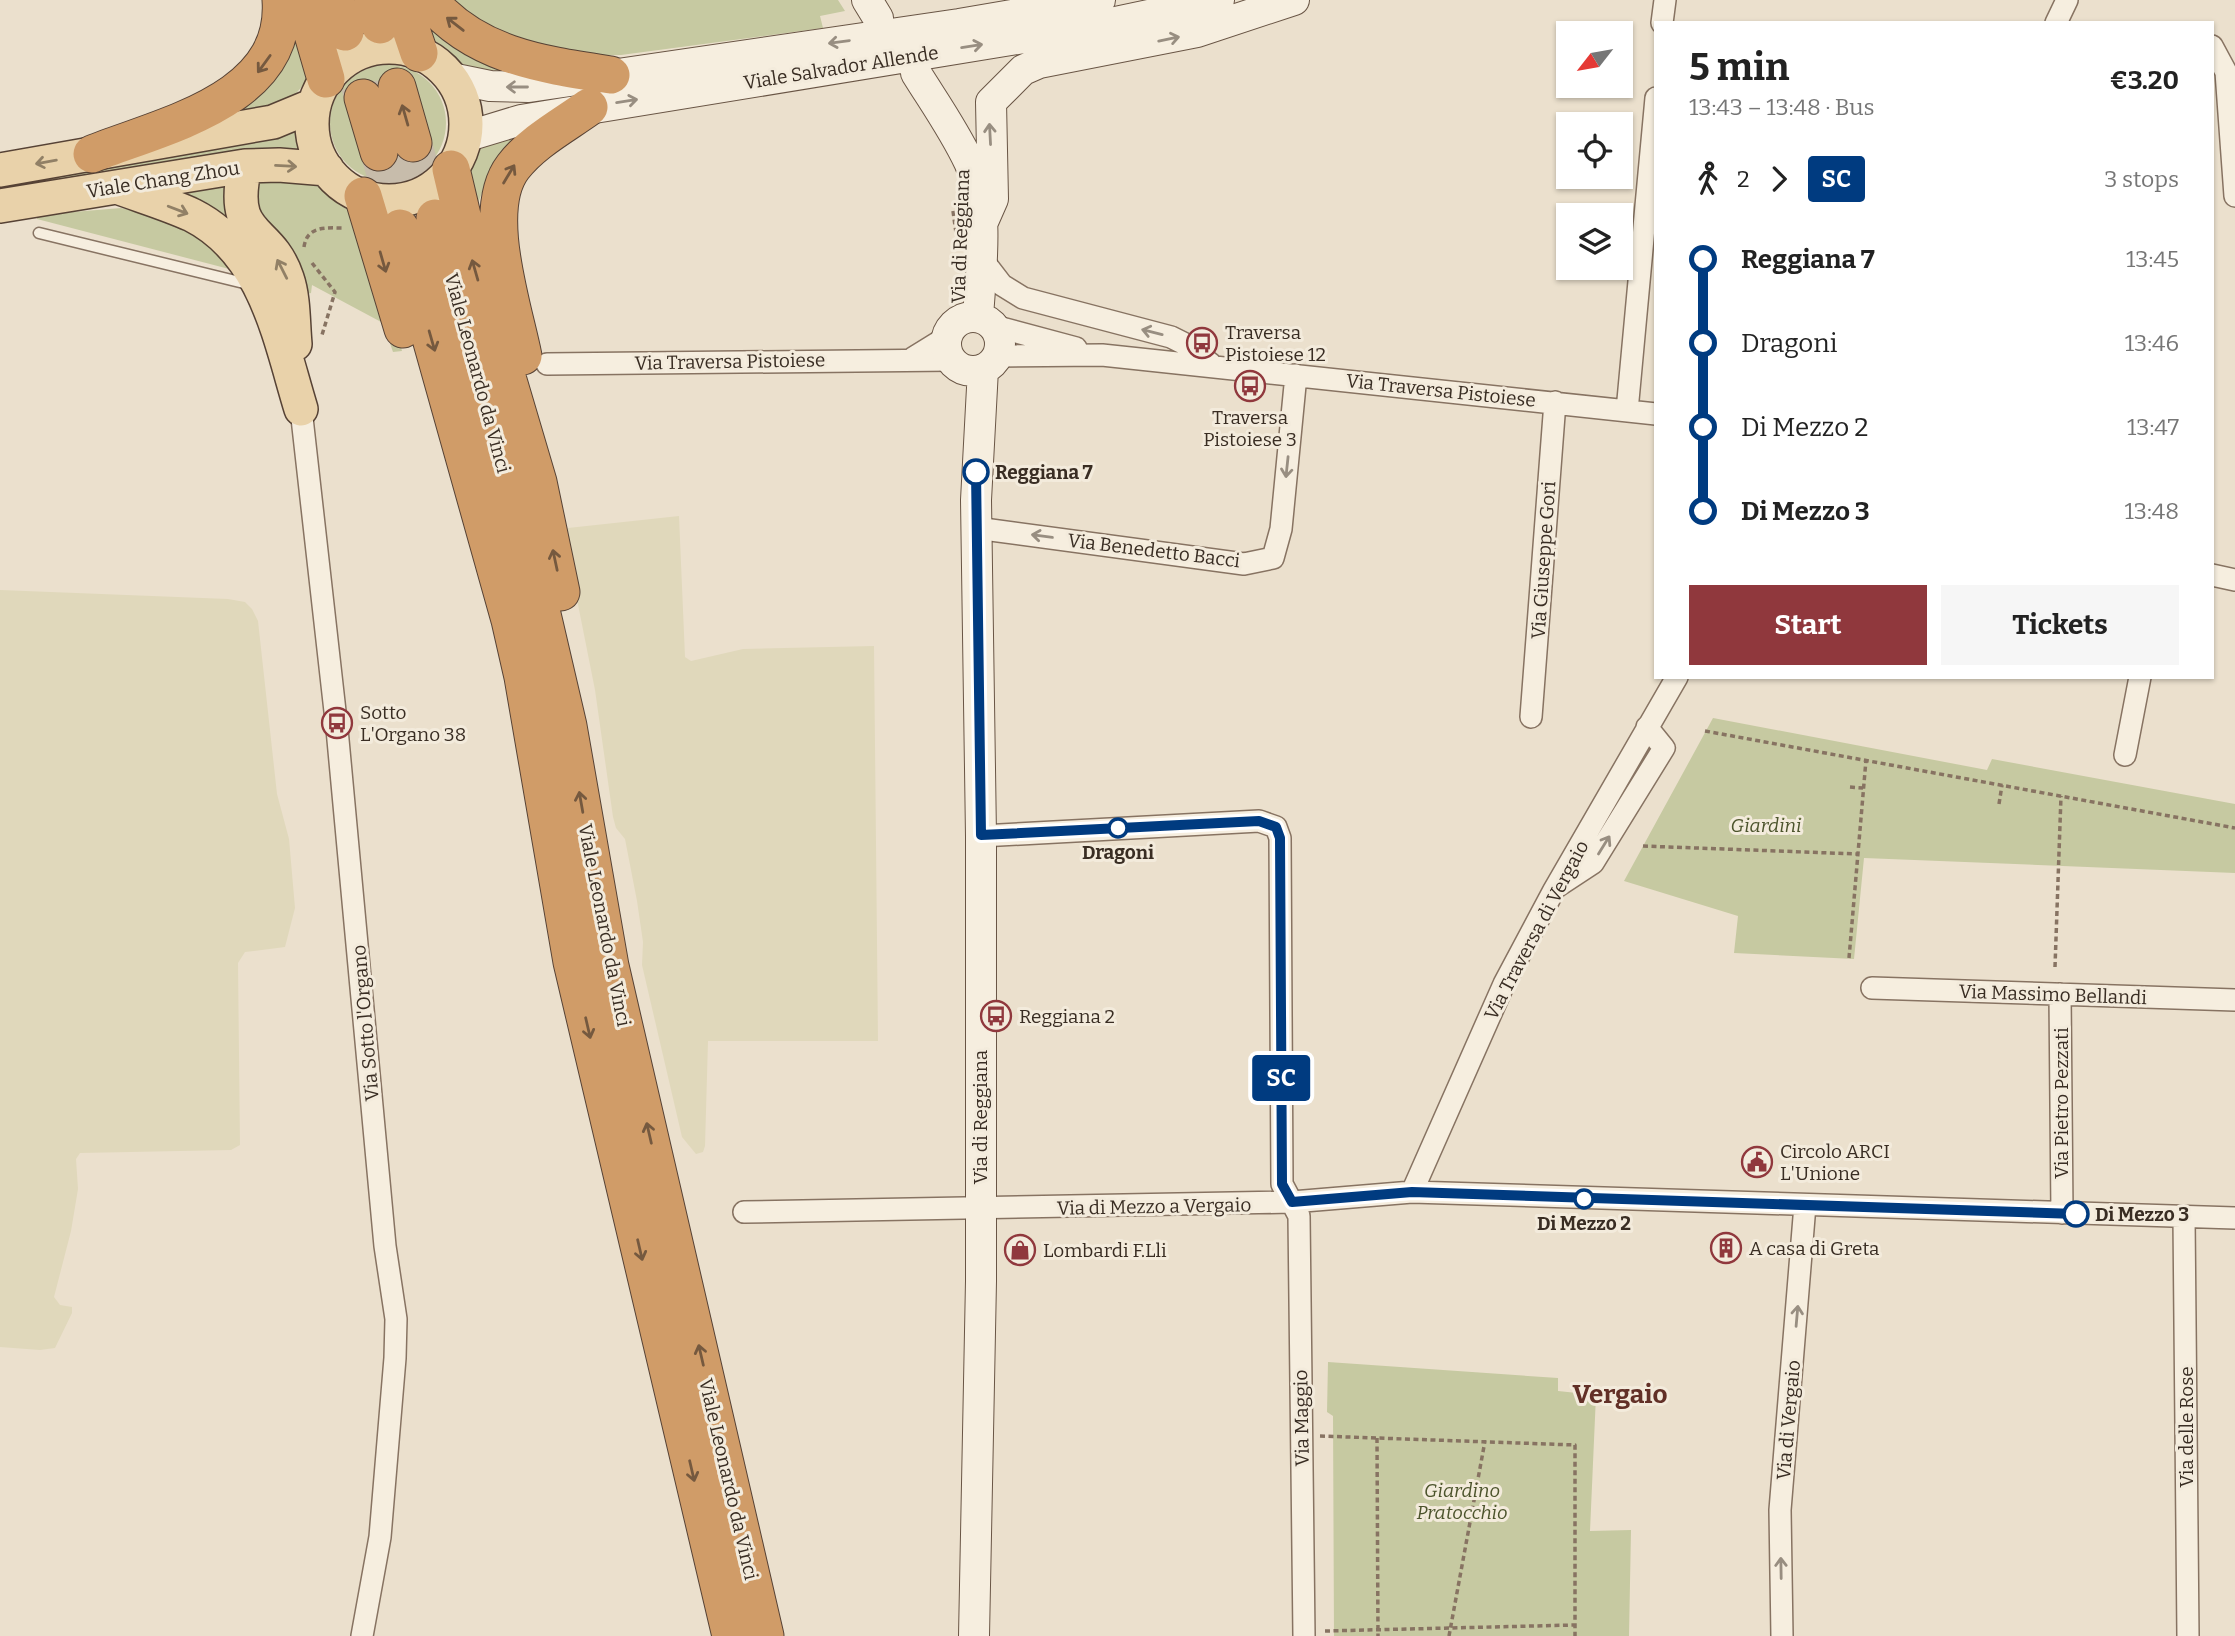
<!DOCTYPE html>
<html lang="en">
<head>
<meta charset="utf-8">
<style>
  body { margin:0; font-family:Bitter,serif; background:#f6f6f6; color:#222; height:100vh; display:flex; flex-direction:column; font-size:26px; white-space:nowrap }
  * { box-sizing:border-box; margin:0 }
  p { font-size:23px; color:#767676 }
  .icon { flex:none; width:38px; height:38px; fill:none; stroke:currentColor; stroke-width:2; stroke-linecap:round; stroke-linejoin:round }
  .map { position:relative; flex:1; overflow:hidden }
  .side { position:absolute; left:1654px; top:21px; width:560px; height:658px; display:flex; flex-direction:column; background:#fff; border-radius:0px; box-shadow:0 2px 5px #0004 }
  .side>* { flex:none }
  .badge { padding:0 14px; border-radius:5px; font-size:24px; line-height:46px }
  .needle { width:46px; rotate:239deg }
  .tools { position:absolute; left:1556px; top:21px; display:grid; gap:14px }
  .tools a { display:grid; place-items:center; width:77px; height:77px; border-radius:0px; background:#fff; box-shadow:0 2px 5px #0004; font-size:35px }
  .map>.badge { position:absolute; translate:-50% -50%; box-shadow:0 0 0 4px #fff }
  .legs { display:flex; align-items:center; gap:10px; height:77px; padding:0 35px; font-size:23px }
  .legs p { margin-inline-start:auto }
  .summary { display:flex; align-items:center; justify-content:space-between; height:119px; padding:0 35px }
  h1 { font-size:38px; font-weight:700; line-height:52px }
  .cta { display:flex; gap:14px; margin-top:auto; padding:14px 35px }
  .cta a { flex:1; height:80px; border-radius:0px; background:#90383d; color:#fff; font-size:28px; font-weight:700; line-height:80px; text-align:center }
  .cta a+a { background:#f6f6f6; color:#222 }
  ul { padding:0 35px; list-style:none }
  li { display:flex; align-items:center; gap:24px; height:84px; font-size:26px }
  li i { display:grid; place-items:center; width:10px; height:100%; margin:0 9px; background:currentColor }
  li i::after { content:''; width:18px; height:18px; margin:-9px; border:5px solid; border-radius:50%; background:#fff }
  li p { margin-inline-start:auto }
  li:first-child i { background:linear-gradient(#0000 50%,currentColor 0) }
  li:last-child i { background:linear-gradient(currentColor 50%,#0000 0) }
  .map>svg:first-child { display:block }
</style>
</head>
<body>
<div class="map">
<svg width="2235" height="1636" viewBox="0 0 2235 1636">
  <rect width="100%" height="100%" fill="#ebe0cd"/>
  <path fill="#e0d8bb" d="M679 516 685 657 691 661 743 649 874 646 878 1041H708L705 1146 703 1152 696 1154 682 1137 642 965 643 942 637 901 625 839 616 828 613 817 595 690 564 534 568 528Z
    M0 590 228 599 245 602 252 609 258 621 277 794 289 839 295 908 285 947 245 952 238 963 240 1145 231 1150 80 1153 76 1159 78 1189 71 1231 54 1297 60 1305 72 1307V1313L55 1348 40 1350 0 1347Z"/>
  <path fill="#c6c9a1" d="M420 0 534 72C505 72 450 72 434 42 428 29 425 13 420 0Z
    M442 0H838L845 11 820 16 823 28 621 55 543 56Z
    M291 21 307 81 290 100 238 115 235 107Z
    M330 123a58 58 0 1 1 116 0a58 58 0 1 1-116 0Z
    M301 127 306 153 19 190 16 182Z
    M530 128 489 174 477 206C470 185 463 166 478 146Z
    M235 179 241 228 158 195Z
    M255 180C270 180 307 177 320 183 368 207 389 302 402 351L393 352 383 323 312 285 311 293 304 295 249 193Z
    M121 208 191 224 233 270 37 219V215Z
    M1713 718 1987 770 1992 759 2235 804V873L1864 858 1854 959 1734 953 1738 916 1624 881Z
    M1328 1362 1558 1378V1391L1596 1395 1590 1531 1631 1530 1629 1636H1334L1333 1416 1327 1412Z"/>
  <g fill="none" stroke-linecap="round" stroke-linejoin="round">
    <path stroke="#c7bcab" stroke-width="37" stroke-dasharray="37 18" stroke-linecap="butt" d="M380 25 397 87
      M345 32 363 98
      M413 143 435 218
      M379 152 400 228"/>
    <g stroke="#877362" stroke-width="13">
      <path id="lane" d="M39 233 252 285"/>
    </g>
    <g stroke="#877362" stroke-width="24">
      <path id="street" d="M1662 23 1665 0
        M2056 23 2067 0
        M2212 46 2226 72 2235 196
        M982 259 1002 285 1023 298 1171 337 1185 344 1211 364
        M994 326 1076 348
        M998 356 1102 355 1656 414
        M913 358 947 337
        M547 364 952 360
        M301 409 337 729 385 1246 396 1319 395 1358 380 1537 362 1636
        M1627 411 1656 98
        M976 528 1244 564 1273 558 1281 529 1296 375
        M2212 575 2235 580
        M1531 717 1555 402
        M2125 755 2140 677
        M981 836 1259 821 1276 827 1280 838 1282 1184 1299 1216 1304 1636
        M1558 886 1593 863 1664 748 1647 727
        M1872 988 2235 1000
        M2060 994 2062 1213
        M1412 1192 1504 984 1554 890 1677 677
        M744 1212 1292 1202 1412 1192 2235 1218
        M2184 1218 2188 1636
        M1782 1636 1780 1510 1805 1205"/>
    </g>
    <g stroke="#695545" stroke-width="32">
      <path id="secondary" d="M867 0 878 18
        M916 73C934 102 954 130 969 162 990 207 981 269 978 317
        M451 78 490 86 529 87 959 24 1100 0
        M465 137 521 120 1097 26 1219 0
        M982 224 993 199 991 102 1023 70 1039 63 1197 32 1294 0
        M946 344a27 27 0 1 1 54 0a27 27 0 1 1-54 0Z
        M974 1636 981 1281V836L976 500 983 369"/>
    </g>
    <g stroke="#564235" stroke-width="36">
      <path id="primary" d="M312 124a77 77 0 1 1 154 0a77 77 0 1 1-154 0Z
        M245 166C228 241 269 224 287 278 294 298 293 323 295 344
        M0 170 273 122 314 105
        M117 187C141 196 168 204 192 215 265 252 279 337 301 409
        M0 206 245 166 279 165 327 169"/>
    </g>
    <g stroke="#564235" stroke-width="39">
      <path id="highway" d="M303 0 326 79
        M335 0 345 32
        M373 0 380 25
        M401 0 419 53
        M429 0C475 56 544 65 611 75
        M397 87 413 143
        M363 98 379 152
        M92 154C165 125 288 100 281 0
        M451 169 473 262 538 482 561 592
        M363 196 403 329
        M435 218 524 537 568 726 610 966 765 1636
        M400 228 510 620 523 677 572 962 731 1636
        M523 356C513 306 480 210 513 167 532 142 564 125 589 107"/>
    </g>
    <path stroke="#877362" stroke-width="3.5" stroke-dasharray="5 3.5" stroke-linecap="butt" d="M953 211 956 233
      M304 247C307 225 327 228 345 228
      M312 263 335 292 322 335
      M1705 731 2235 828
      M1850 787 1863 788
      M1999 804 2002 785
      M1643 846 1858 854
      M1849 958 1866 760
      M2055 967 2061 796
      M1320 1436 1575 1445V1636
      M1377 1438 1378 1636
      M1325 1631 1575 1625
      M1449 1636 1485 1441"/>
    <use href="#lane" stroke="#f6eedf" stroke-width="10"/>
    <use href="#street" stroke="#f6eedf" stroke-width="21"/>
    <use href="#secondary" stroke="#f6eedf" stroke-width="30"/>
    <use href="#primary" stroke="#e9d2aa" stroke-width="33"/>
    <use href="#highway" stroke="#d09c68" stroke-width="37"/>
  </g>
  <defs><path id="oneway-shaft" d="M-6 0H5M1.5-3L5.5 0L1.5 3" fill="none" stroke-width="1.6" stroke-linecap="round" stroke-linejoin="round" transform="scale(1.75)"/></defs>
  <g stroke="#75593f">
    <use href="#oneway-shaft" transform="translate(455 24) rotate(-142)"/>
    <use href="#oneway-shaft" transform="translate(264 64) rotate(126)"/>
    <use href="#oneway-shaft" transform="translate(405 115) rotate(-106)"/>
    <use href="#oneway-shaft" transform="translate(509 174) rotate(-59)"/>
    <use href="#oneway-shaft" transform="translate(383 262) rotate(74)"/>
    <use href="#oneway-shaft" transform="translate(475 270) rotate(-106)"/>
    <use href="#oneway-shaft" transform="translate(432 341) rotate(74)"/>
    <use href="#oneway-shaft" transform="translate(555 560) rotate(-102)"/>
    <use href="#oneway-shaft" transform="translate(581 802) rotate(-100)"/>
    <use href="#oneway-shaft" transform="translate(588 1028) rotate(77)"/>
    <use href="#oneway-shaft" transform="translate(649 1133) rotate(-103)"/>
    <use href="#oneway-shaft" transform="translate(640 1250) rotate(77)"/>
    <use href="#oneway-shaft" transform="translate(701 1355) rotate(-103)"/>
    <use href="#oneway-shaft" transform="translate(692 1471) rotate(77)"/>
  </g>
  <g stroke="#988e81">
    <use href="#oneway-shaft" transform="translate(1169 39) rotate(-12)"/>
    <use href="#oneway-shaft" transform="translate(839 42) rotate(172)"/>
    <use href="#oneway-shaft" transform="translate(972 46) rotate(-9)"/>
    <use href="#oneway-shaft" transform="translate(517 87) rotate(-180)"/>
    <use href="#oneway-shaft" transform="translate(627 101) rotate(-9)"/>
    <use href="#oneway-shaft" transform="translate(990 134) rotate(-93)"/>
    <use href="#oneway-shaft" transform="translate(1152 332) rotate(-166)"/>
    <use href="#oneway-shaft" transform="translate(1287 467) rotate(96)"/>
    <use href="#oneway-shaft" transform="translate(1042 536) rotate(-172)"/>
    <use href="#oneway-shaft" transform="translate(1604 845) rotate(-58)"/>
    <use href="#oneway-shaft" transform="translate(1797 1316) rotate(-85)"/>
    <use href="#oneway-shaft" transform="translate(1781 1568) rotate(-91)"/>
  </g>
  <g stroke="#918066">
    <use href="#oneway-shaft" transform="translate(46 162) rotate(170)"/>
    <use href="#oneway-shaft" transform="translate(286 166) rotate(3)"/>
    <use href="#oneway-shaft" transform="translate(178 210) rotate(21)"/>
    <use href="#oneway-shaft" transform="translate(282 269) rotate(-117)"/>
  </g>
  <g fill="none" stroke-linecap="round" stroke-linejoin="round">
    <g stroke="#fff" stroke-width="16">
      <path id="line-1" d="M976 472 981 835 1259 821 1276 827 1280 838 1282 1184 1292 1202 1412 1192 2076 1214"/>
    </g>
    <use href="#line-1" stroke="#003b80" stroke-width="10"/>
  </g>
  <defs>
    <g id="bus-ring" transform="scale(1.575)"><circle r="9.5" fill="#f3ebdc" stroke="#90383d" stroke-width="1.5"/><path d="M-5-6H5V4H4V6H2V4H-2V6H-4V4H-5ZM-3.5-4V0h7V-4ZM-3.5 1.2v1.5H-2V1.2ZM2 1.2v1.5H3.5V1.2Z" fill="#90383d"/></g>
    <g id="civic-ring" transform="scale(1.575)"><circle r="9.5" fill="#f3ebdc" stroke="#90383d" stroke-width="1.5"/><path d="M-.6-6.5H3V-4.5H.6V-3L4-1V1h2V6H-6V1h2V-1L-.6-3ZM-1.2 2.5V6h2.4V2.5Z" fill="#90383d"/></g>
    <g id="building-ring" transform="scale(1.575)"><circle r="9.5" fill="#f3ebdc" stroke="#90383d" stroke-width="1.5"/><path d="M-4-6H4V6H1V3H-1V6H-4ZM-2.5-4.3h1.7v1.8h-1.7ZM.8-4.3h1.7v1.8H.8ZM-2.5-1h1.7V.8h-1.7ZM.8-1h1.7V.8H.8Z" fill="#90383d"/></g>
    <g id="shop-ring" transform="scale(1.575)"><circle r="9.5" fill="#f3ebdc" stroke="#90383d" stroke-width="1.5"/><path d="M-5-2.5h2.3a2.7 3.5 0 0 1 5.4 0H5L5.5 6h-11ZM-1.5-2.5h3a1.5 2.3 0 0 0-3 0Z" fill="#90383d"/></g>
  </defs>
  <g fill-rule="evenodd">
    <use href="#bus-ring" x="1202" y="343"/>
    <use href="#bus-ring" x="1250" y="386"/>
    <use href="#bus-ring" x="337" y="723"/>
    <use href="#bus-ring" x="996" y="1016"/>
    <use href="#civic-ring" x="1757" y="1162"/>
    <use href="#building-ring" x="1726" y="1248"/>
    <use href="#shop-ring" x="1020" y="1250"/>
  </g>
  <g fill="#fff" stroke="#003b80" stroke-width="3.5">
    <circle cx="976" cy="472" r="12"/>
    <circle cx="1118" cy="828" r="9"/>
    <circle cx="1584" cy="1199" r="9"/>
    <circle cx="2076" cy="1214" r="12"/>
  </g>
  <g text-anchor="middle" stroke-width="6" stroke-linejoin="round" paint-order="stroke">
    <g font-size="19" fill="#392d23" stroke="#f3ebdc">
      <text transform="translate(841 67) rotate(-9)" y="7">Viale Salvador Allende</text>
      <text transform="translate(163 179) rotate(-9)" y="7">Viale Chang Zhou</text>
      <text transform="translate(960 236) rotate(-88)" y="7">Via di Reggiana</text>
      <text transform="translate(730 361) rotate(-1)" y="7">Via Traversa Pistoiese</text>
      <text transform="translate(478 373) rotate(75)" y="7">Viale Leonardo da Vinci</text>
      <text transform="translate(1441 390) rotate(6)" y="7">Via Traversa Pistoiese</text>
      <text transform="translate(1154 550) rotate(7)" y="7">Via Benedetto Bacci</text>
      <text transform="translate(1543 560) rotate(-86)" y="7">Via Giuseppe Gori</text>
      <text transform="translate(605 925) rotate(79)" y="7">Viale Leonardo da Vinci</text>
      <text transform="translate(1536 930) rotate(-62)" y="7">Via Traversa di Vergaio</text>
      <text transform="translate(2053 994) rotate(2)" y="7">Via Massimo Bellandi</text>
      <text transform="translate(365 1023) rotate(-95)" y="7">Via Sotto l'Organo</text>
      <text transform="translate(2061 1103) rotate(-90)" y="7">Via Pietro Pezzati</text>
      <text transform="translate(980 1117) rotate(-90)" y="7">Via di Reggiana</text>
      <text transform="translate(1154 1206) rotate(-1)" y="7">Via di Mezzo a Vergaio</text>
      <text transform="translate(1301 1418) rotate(-91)" y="7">Via Maggio</text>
      <text transform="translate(1788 1420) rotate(-85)" y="7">Via di Vergaio</text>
      <text transform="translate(2186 1427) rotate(-90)" y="7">Via delle Rose</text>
      <text transform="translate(729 1479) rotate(77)" y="7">Viale Leonardo da Vinci</text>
    </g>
    <g font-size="19" fill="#392d23" stroke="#f3ebdc" text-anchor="start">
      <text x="1225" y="339">Traversa<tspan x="1225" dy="22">Pistoiese 12</tspan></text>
      <text x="1250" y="424" text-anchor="middle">Traversa<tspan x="1250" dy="22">Pistoiese 3</tspan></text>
      <text x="360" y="719">Sotto<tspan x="360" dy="22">L'Organo 38</tspan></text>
      <text x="1019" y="1023">Reggiana 2</text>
      <text x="1780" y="1158">Circolo ARCI<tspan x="1780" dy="22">L'Unione</tspan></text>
      <text x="1749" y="1255">A casa di Greta</text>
      <text x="1043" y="1257">Lombardi F.Lli</text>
    </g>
    <g font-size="19" font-weight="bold" fill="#392d23" stroke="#f3ebdc" text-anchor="start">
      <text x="995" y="479">Reggiana 7</text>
      <text x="1118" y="859" text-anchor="middle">Dragoni</text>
      <text x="2095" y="1221">Di Mezzo 3</text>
      <text x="1584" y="1230" text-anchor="middle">Di Mezzo 2</text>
    </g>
    <g font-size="19" font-style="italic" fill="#4c542c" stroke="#f3ebdc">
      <text x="1766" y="832">Giardini</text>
      <text x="1462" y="1497">Giardino<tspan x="1462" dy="22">Pratocchio</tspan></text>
    </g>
    <g font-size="26" font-weight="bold" fill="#623027" stroke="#f3ebdc">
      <text x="1620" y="1403">Vergaio</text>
    </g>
  </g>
</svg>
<div class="tools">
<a><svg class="needle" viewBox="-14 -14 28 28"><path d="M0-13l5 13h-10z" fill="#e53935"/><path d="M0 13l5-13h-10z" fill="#767676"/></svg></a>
<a><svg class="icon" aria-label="locate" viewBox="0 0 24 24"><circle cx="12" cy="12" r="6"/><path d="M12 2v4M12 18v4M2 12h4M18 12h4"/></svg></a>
<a><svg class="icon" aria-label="layers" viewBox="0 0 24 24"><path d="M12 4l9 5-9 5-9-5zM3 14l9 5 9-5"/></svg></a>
</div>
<b class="badge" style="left:1281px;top:1078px;background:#003b80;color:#fff">SC</b>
<section class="side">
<div class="summary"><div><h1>5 min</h1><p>13:43 – 13:48 · Bus</p></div><b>€3.20</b></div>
<div class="legs"><svg class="icon" aria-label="walk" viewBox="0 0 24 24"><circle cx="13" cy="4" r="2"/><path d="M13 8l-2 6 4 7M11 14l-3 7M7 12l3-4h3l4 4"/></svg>2<svg class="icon" aria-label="forward" viewBox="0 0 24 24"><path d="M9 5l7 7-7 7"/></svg><b class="badge" style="background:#003b80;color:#fff">SC</b><p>3 stops</p></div>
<ul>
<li><i style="color:#003b80"></i><b>Reggiana 7</b><p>13:45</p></li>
<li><i style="color:#003b80"></i><span>Dragoni</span><p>13:46</p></li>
<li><i style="color:#003b80"></i><span>Di Mezzo 2</span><p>13:47</p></li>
<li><i style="color:#003b80"></i><b>Di Mezzo 3</b><p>13:48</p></li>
</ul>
<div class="cta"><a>Start</a><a>Tickets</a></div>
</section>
</div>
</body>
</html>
